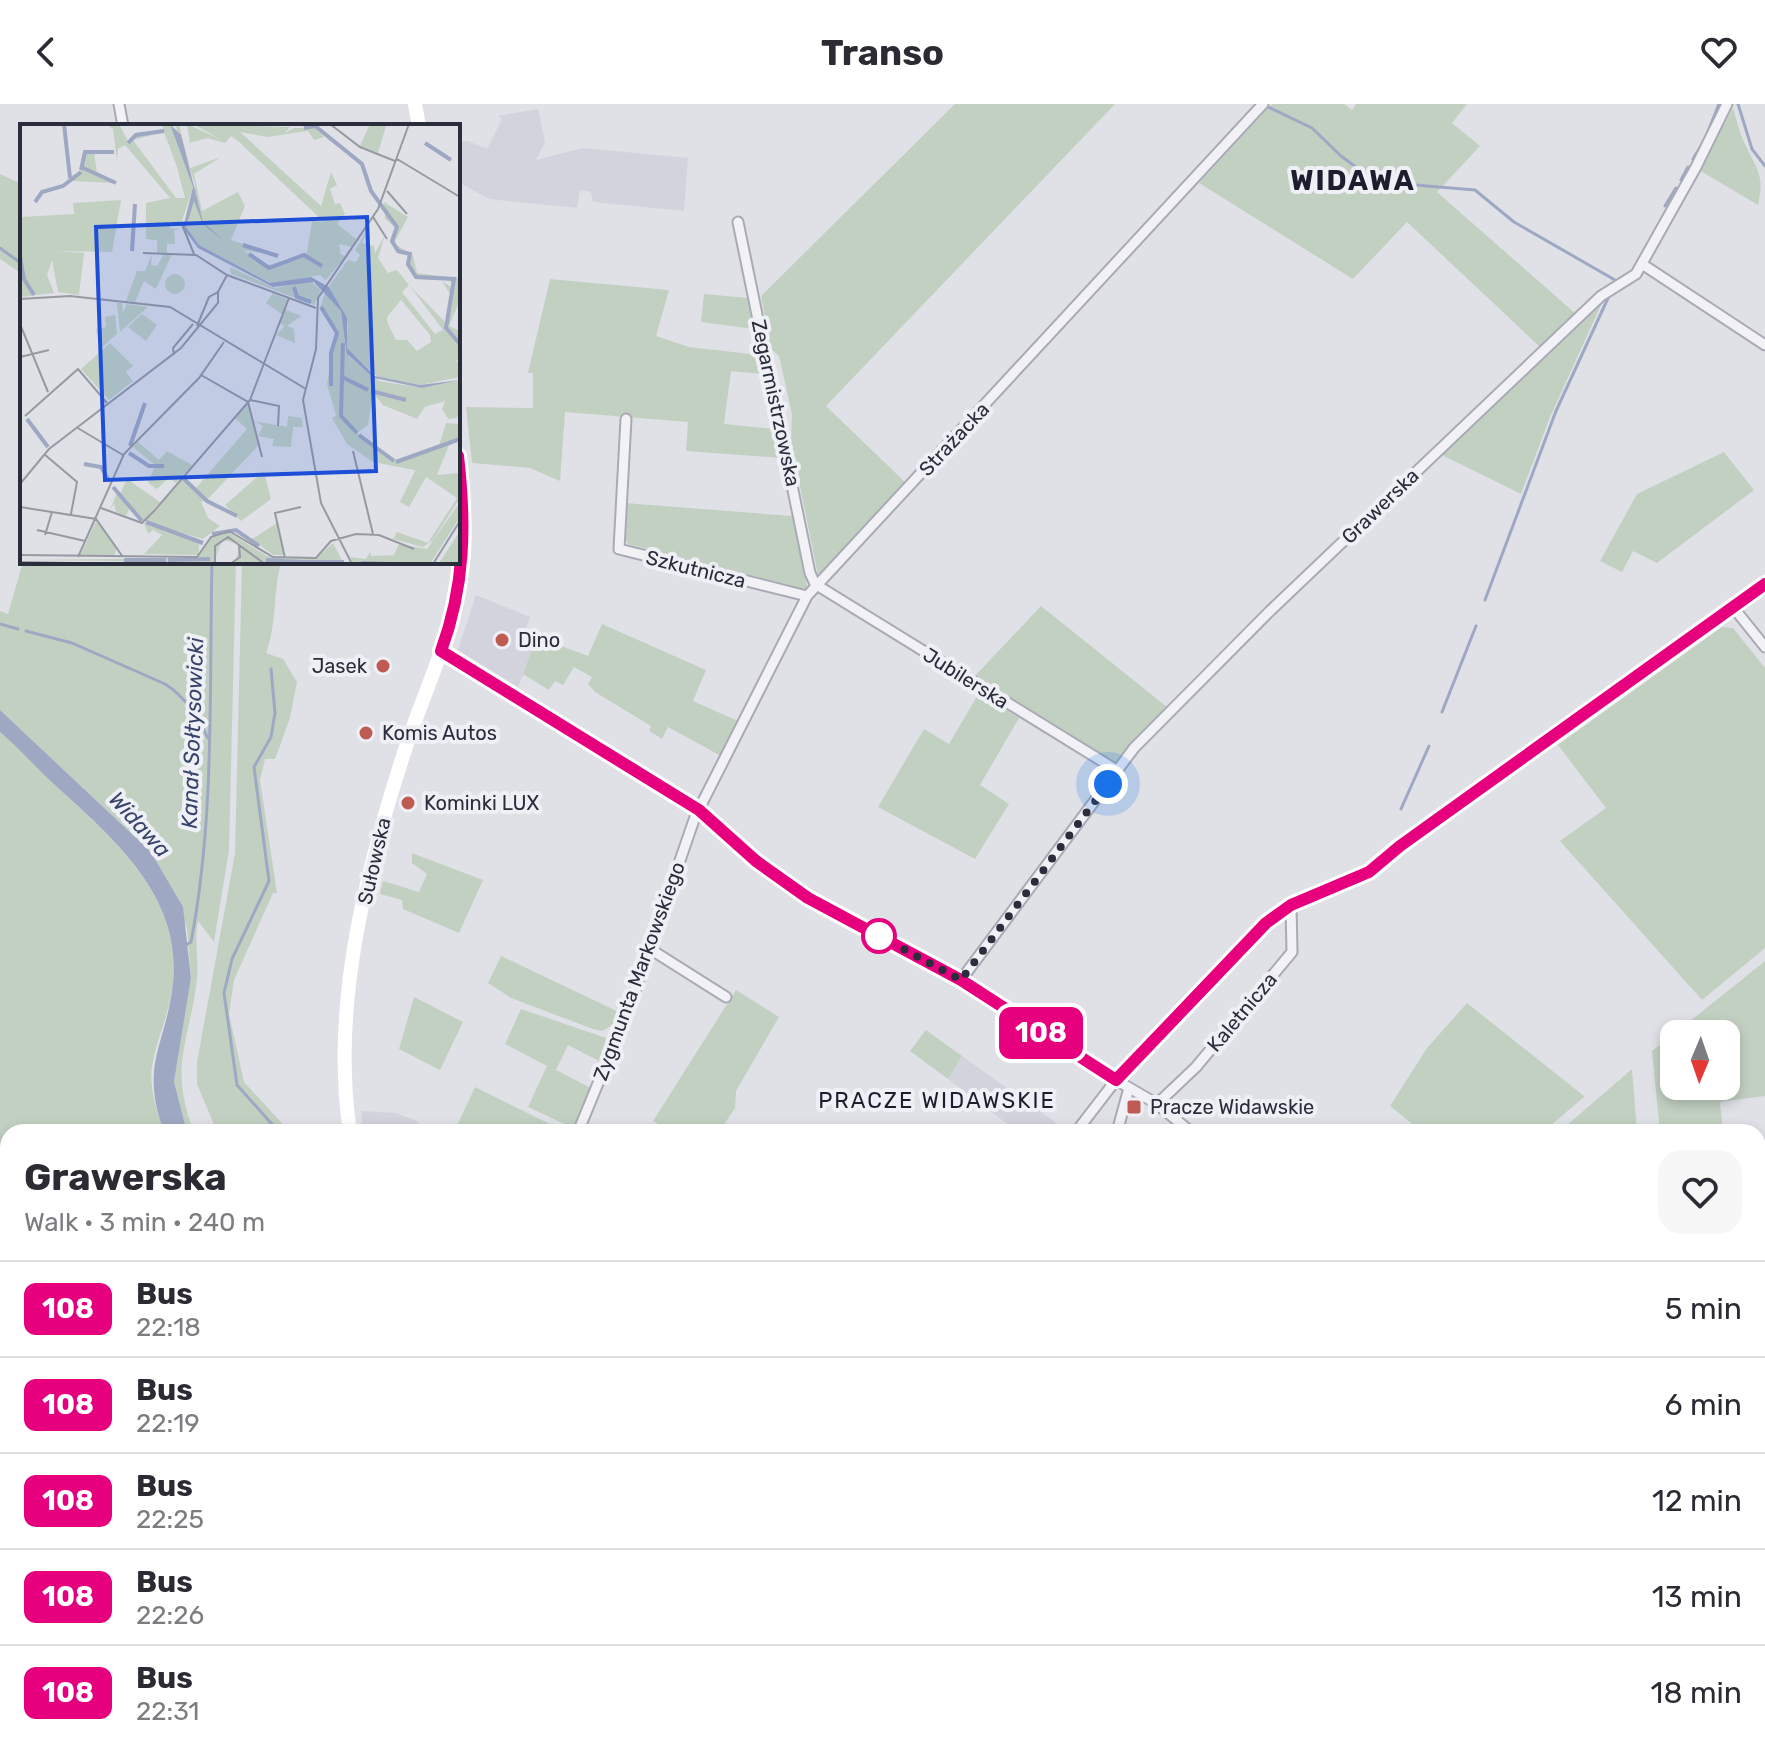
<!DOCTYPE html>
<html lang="en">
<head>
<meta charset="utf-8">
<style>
  body { margin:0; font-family:Rubik,sans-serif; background:#f7f7f7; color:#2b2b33; height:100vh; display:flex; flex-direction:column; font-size:30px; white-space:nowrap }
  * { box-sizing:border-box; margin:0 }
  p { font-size:26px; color:#7c7c81 }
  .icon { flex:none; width:44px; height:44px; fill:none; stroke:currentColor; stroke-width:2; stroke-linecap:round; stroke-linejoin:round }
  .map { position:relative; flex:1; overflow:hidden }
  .side { position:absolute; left:0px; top:1020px; width:1766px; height:634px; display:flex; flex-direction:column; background:#fff; border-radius:24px 24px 0 0; box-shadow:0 4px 12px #0003 }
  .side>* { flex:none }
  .badge { padding:0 16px; border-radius:12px; font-size:28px; line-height:52px }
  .needle { width:52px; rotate:182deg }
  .tools { position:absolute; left:1660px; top:916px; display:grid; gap:16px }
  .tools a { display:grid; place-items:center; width:80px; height:80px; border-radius:16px; background:#fff; box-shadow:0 4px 12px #0003; font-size:40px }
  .you { position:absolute; width:40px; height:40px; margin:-20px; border:6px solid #fff; border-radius:50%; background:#1a73e8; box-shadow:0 0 0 12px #1a73e833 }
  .map>.badge { position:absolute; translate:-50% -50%; box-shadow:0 0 0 4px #fff }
  .round { display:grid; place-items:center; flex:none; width:84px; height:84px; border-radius:24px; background:#f7f7f7 }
  .summary { display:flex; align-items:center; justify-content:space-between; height:136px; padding:0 24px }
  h1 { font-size:38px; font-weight:700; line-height:60px }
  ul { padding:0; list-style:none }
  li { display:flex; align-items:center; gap:24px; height:96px; padding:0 24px; border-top:2px solid #e1e1e2 }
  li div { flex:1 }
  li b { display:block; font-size:30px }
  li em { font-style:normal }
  li .badge { min-width:88px; font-weight:700; text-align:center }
  header { display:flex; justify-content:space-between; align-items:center; height:104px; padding:0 24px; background:#fff; font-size:36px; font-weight:700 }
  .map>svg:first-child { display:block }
</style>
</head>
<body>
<header><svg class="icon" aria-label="back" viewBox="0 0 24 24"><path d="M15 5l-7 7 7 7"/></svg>Transo<svg class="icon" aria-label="heart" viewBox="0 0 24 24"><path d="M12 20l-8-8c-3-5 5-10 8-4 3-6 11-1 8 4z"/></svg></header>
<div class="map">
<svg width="1765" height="1653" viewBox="0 0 1765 1653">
  <rect width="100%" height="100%" fill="#e0e1e7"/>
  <path fill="#d2d3dc" d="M538 5 545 38 536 56 583 44 688 54 684 107 593 98 591 88 580 86 577 104 489 95 458 78V38L468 37 487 45 502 15 498 12Z
    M476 491 530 513 526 525 540 532 518 583 458 546Z
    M962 952 1069 1028H1018L948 975Z
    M361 1007 396 1009 419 1018 416 1028H363Z
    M8 1463V1546L0 1559V1469Z
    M8 1604V1646H134L135 1653H0V1617Z"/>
  <path fill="#c2d0c2" d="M955 0H1115L826 302 905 378 818 471 791 338 792 310 779 252 771 245 761 192Z
    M1272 0H1344L1352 6 1356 0H1467L1452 19 1480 42 1437 88 1576 210 1540 243 1407 118 1353 175 1199 79Z
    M1733 4C1737 17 1740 31 1746 42 1757 66 1765 71 1758 101L1699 66Z
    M0 70 22 80V170L0 155Z
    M550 175 669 186 656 232 689 243 759 251 763 270 731 267 724 320 775 325 781 354 686 347 688 318 565 308 560 377 530 364 472 359 466 303 533 304V269H528Z
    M704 190 749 194 754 225 701 218Z
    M1601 201 1550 313 1521 390 1442 351Z
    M1724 348 1754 386 1657 459 1633 447 1622 468 1600 457 1637 390Z
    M625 399 792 412 807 482 805 485 628 440 623 431Z
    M23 458H236L229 746 214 838 198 817C194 837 199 854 197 874 190 938 168 962 194 1028H187L174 978 191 874 187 824 173 786 151 748 0 606V507L8 510Z
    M242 458H281C273 488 277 520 266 549L283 555 297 578 290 614 275 655H265L260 676 277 789H273L234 876 229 910 244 978 290 1028H217L197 980V958L235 749Z
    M1041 502 1167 603 1115 660 974 573Z
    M602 520 706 566 693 597 738 617 721 652 668 623 662 635 649 627 651 622 595 588 588 580 592 573 574 563 563 581 555 577 549 586 523 570 537 533 588 552Z
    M1722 523 1733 524 1765 564V844L1702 896 1560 737 1606 704 1558 641Z
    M979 589 1019 614 980 681 1009 700 975 755 878 703 924 625 949 640Z
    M0 628C20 645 37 665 57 683 114 736 182 793 173 879 170 908 157 934 152 962 149 985 157 1007 164 1028H8V1419L0 1410Z
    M412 749 483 776 459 829 403 805 402 796 380 790 383 777 419 788 427 770 412 759Z
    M501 852 623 910 621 916 602 927 593 925 511 894 488 879Z
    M1765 857V992L1720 998 1723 1028H1660L1652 947 1674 930V982H1726V930H1674Z
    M736 886 779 913 736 987 735 1004 719 1028H673L653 1017Z
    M414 893 463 918 440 966 399 945Z
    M1467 899 1584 992V993L1543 1028H1422L1390 1002 1427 944Z
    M521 905 609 935 603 959 568 941 556 966 593 985 575 1025 528 1003 547 962 505 940Z
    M926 926 962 952 948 975 910 947Z
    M1632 965 1637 1028H1559Z
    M475 983 566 1028H454Z
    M1758 1491H1765V1653H1647L1648 1646H1758Z
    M852 1646H1062L1069 1653H848Z
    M1071 1646H1181L1180 1653H1076Z
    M1283 1646H1440V1653H1282Z"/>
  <path fill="#9fa8c3" d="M0 606 151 748 183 803 191 874 174 978 187 1028H164C139 959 166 943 173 879 182 793 115 736 57 683 37 665 20 645 0 628Z"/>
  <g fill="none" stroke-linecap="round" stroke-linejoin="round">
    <path stroke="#9fa8c3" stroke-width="3" d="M1738 0 1752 45 1765 62
      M1268 3 1312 24 1341 52 1371 74
      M1709 25 1719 0
      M1693 55 1704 37
      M1681 76 1688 63
      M1379 78 1475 86 1514 118 1615 176
      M1665 102 1676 84
      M0 144 22 160
      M1485 496 1556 307 1609 192
      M0 520 18 525
      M26 527 72 539 165 580C186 593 197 613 208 634
      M271 565 275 609 271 633 254 663 269 777 232 855 224 889 237 981 279 1028
      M1442 608 1476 522
      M1401 705 1429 642
      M186 841 191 838C215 713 209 585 212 458
      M1758 1176 1765 1177
      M1522 1653 1523 1646"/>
    <g stroke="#a9abb4" stroke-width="13">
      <path id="minor" d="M119 0 123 22
        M738 118 810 469 815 480 1118 667
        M1642 160 1765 241
        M626 315 619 445 807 492
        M1733 503 1765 543
        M650 845 726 893
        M961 876 1134 644 1270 507 1601 192 1636 170 1696 63 1727 0
        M1157 1000 1196 963 1292 848 1291 801
        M578 1028 629 904 695 713 807 492 1263 0
        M1076 1028 1116 976 1157 1000 1191 1028
        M1117 1028 1129 984
        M1758 1185 1765 1187
        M1214 1653V1646"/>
    </g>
    <g stroke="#a9abb4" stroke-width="16">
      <path id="tertiary" d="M441 547 699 706 756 757 808 794 961 876 1116 976 1266 819 1291 801 1369 768 1400 742 1765 480"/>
    </g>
    <use href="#minor" stroke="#f2f2f6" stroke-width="9"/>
    <use href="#tertiary" stroke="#f2f2f6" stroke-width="12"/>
    <path stroke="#fff" stroke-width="14" d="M415 0 419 22
      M350 1028C331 904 365 770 403 652 424 585 459 520 464 449 466 417 462 385 458 353
      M0 1590 8 1577"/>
  </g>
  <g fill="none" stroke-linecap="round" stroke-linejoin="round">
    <g stroke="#fff" stroke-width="18">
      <path id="line" d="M458 352C466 421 465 482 441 547L699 706 756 757 808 794 961 876 1116 976 1266 819 1291 801 1369 768 1400 742 1765 480"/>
    </g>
    <use href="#line" stroke="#e6007e" stroke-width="12"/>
    <path stroke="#2a2d3c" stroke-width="8" stroke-dasharray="0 14.4" d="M879 832 961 876 1108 680"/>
  </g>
  <g fill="#be5c53" stroke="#eff0f5" stroke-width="3">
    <circle cx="502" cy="536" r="8"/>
    <circle cx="383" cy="562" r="8"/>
    <circle cx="366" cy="629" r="8"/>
    <circle cx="408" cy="699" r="8"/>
    <rect x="1126" y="995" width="16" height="16" rx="4"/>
  </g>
  <circle fill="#fff" stroke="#e6007e" stroke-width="4" cx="879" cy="832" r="16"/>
  <g text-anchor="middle" stroke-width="8" stroke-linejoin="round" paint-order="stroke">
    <g font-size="20" fill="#2a2d3c" stroke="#eff0f5">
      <text transform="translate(776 299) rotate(78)" y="7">Zegarmistrzowska</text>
      <text transform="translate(954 335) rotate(-47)" y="7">Strażacka</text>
      <text transform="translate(1380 402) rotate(-44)" y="7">Grawerska</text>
      <text transform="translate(696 465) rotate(14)" y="7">Szkutnicza</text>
      <text transform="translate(966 574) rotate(32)" y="7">Jubilerska</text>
      <text transform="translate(374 757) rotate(-77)" y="7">Sułowska</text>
      <text transform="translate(639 867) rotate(-70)" y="7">Zygmunta Markowskiego</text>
      <text transform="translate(1242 908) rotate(-50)" y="7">Kaletnicza</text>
    </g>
    <g font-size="20" fill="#2a2d3c" stroke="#eff0f5" text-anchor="start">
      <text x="518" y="543">Dino</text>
      <text x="367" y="569" text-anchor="end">Jasek</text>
      <text x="382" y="636">Komis Autos</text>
      <text x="424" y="706">Kominki LUX</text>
      <text x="1150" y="1010">Pracze Widawskie</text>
    </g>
    <g font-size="22" font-style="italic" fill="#39446b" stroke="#eff0f5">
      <text transform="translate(192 629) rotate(-88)" y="8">Kanał Sołtysowicki</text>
      <text transform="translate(140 720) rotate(48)" y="8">Widawa</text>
    </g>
    <g font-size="22" letter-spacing="2" fill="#1c1e2d" stroke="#eff0f5">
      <text x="937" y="1004">PRACZE WIDAWSKIE</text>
    </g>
    <g font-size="28" font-weight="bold" letter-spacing="2" fill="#1c1e2d" stroke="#eff0f5">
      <text x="1353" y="86">WIDAWA</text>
    </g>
  </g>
  <g transform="translate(20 20)">
    <rect width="440" height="440" fill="#e0e1e7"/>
    <path d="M43 0 51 52 60 48 65 27H74L77 50 96 59 51 57ZM86 0H99L108 17 116 10 143 6V0H150L157 11 173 63 161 100 151 98 150 104 161 105 154 106 155 120H147V129H137V116L126 115V79L150 74 105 21 98 25 97 37 93 5ZM144 8 157 43 165 74H156L113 16ZM155 0 159 1 170 44 201 33 174 50 182 87 218 68 225 82 211 116 260 132 222 126 249 141 287 129 292 97 304 98 218 17 211 12 205 19 187 14 170 19 167 0 200 15 173 0 270 3 265 9 274 4H295L304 13 294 16 288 7 247 13 220 8 301 82 311 48 317 61 310 65 315 80 320 79 325 90 317 100 336 115 332 123 319 120 321 131 326 132 306 156 300 151 253 160 179 121 166 103 175 60ZM350 0 366 2 358 29 340 22ZM101 76 92 128 37 127 64 129 59 171 38 168 32 136 27 151 34 169 0 173V93L54 90 53 79ZM364 78 388 93 374 119 393 132 397 149 436 154 440 150V176L429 202 440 207V237L434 236 440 239V253L400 261 359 254 326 224 328 200 309 162 328 136 336 138 340 131 335 126 347 107 342 119 354 122 355 129 365 111 358 134 368 149 377 146 389 161 382 168 415 210 423 206 390 162 426 199 431 172 422 157 432 164 434 160 427 156 396 155 386 141 388 131 379 130 371 118 376 104 365 95ZM381 176 410 211 411 218 397 227 387 216H376L368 200 367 193ZM132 130 131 141 137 142 144 130H152L136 165 124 157 115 178 106 177 117 147H125ZM210 143 255 164 290 157 301 166 294 181 211 150ZM145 160a10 10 0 1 1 20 0a10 10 0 1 1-20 0ZM253 169 268 176 264 185 281 192 267 202 274 205 275 219 256 211 265 202 260 199 263 191 246 179ZM305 169 321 187 329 233 359 257 402 264 440 256V290L436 294 428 295 422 285 425 277 405 283 397 295 363 281 353 269 348 301 337 309 377 336 419 321 426 299 440 300V316L429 321 417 351 440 349V374L413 416 403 423 373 415 377 408 408 419 437 374 406 353 389 383 380 378 395 347 406 352 394 346 353 338 327 320 312 294 316 292 307 260 316 206 300 184ZM97 179H102L103 189 107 180 128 183 100 208ZM122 190 137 201 126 217 108 203ZM95 191 97 210 80 225 76 205 86 203 85 193ZM90 219 113 242 106 248 113 257 89 276 61 245ZM228 279 238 322 187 376 175 365 227 305 215 294ZM268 292 282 294 283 303H273L271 323 252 322 254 315 238 312 243 302 234 297 267 303ZM118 318 139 336 147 327 172 341 156 359 149 354 137 365 128 359 135 341 113 323ZM244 347 251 375 221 397 205 381ZM163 354 185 376 181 378 188 394 200 402 183 415 141 403 180 416 178 431 124 430 142 411 133 406 128 410 124 399H129L125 397ZM107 355 140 378 123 397 109 385 106 392 96 388 94 380 90 386 97 369 104 379 100 370ZM440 378V393L410 440H334L330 433 346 435 350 428 351 432 374 431 379 420 407 425ZM76 397 97 424 94 432H60ZM257 399 264 431H253L232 415ZM440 407V440H419V439ZM208 408 247 432 297 434 313 419 324 440H215L220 420 202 416 195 438 202 413 194 438 0 436 177 434 191 414Z" fill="#c2d0c2" fill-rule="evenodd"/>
    <path d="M150 0 161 11 183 98 205 118 183 100 174 77 166 103 179 121 250 159 291 153 309 163 327 194V224L355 252 400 261 440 256 402 264 354 254 327 230 321 187 294 158 253 163 178 124 163 104 173 63Z" fill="#9fa8c3"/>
    <path fill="none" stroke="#9fa8c3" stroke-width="4" d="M44 0 50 54M284 4 295 2 342 40 351 67 377 103 372 117 378 127 390 130 388 140 396 153 434 155 426 204 440 220M108 19 116 11 144 7M405 19 431 36M61 43 96 59M61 46 65 28H94M15 78 22 68 43 62 61 48M223 121 258 132M112 127 115 80M229 130 249 144 284 131 302 142M0 133 4 155 14 171M274 163 277 173 291 178M301 183 317 209 311 229V262M323 219 321 292 337 309M322 253 348 266M351 267 386 276M7 295 28 323M339 311 374 337M110 322 125 279M109 329 129 342H144M376 338 440 315M64 340 81 343 89 357M164 355 187 377 217 392M93 363 122 397M126 398 183 419M192 410 216 406 239 422M104 436H146M148 436 190 435M246 436 281 438M281 438H324M341 439 373 440"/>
    <path fill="none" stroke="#9799a3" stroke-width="2" d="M310 0 340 23 375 37M377 35 440 73M367 67 387 90M353 93 367 115M161 98 174 130M123 129 176 131 207 151 296 184M0 175 50 172 150 183 286 265M0 200 28 268M177 202 189 173 198 168 207 151M154 231 153 224 173 200M0 233 29 226M181 251 228 278 242 333M230 276 259 282 258 302M5 292 58 245 87 279M56 303 103 331M333 327 353 410M24 330 57 358 51 390M0 360 29 325 161 224 198 179V168M0 383 76 395 103 433M81 384 122 399 134 387 230 276 269 174M17 406 65 417M25 411 32 388M0 431 177 433 191 413 209 407 253 433 296 434 311 417 336 410 359 411 394 425M58 433 104 330 179 254 204 218M265 434 255 389 281 383M0 438 105 440M195 440V422L208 413 245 440M210 440 220 433 219 421M332 440 301 379 283 276 296 225 298 174 358 85 389 0M413 440 440 397"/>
    <path fill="#1d4ed8" fill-opacity="0.15" stroke="#1d4ed8" stroke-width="4" d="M347 93 356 347 85 356 76 103Z"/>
    <rect width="440" height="440" fill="none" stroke="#2a2d3c" stroke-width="4"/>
  </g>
</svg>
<div class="tools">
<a><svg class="needle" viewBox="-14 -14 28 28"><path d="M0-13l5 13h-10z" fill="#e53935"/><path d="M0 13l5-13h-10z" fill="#7c7c81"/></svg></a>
</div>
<div class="you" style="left:1108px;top:680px"></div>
<b class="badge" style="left:1041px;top:929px;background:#e6007e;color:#fff">108</b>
<section class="side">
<div class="summary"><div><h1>Grawerska</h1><p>Walk · 3 min · 240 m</p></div><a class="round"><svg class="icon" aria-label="heart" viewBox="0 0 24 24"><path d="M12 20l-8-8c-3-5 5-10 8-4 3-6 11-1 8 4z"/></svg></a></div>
<ul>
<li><span class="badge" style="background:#e6007e;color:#fff">108</span><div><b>Bus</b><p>22:18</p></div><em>5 min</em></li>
<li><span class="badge" style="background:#e6007e;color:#fff">108</span><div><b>Bus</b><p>22:19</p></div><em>6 min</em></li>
<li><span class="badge" style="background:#e6007e;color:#fff">108</span><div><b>Bus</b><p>22:25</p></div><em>12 min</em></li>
<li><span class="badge" style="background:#e6007e;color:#fff">108</span><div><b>Bus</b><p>22:26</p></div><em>13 min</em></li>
<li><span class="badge" style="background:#e6007e;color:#fff">108</span><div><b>Bus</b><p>22:31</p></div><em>18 min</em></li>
</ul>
</section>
</div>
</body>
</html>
